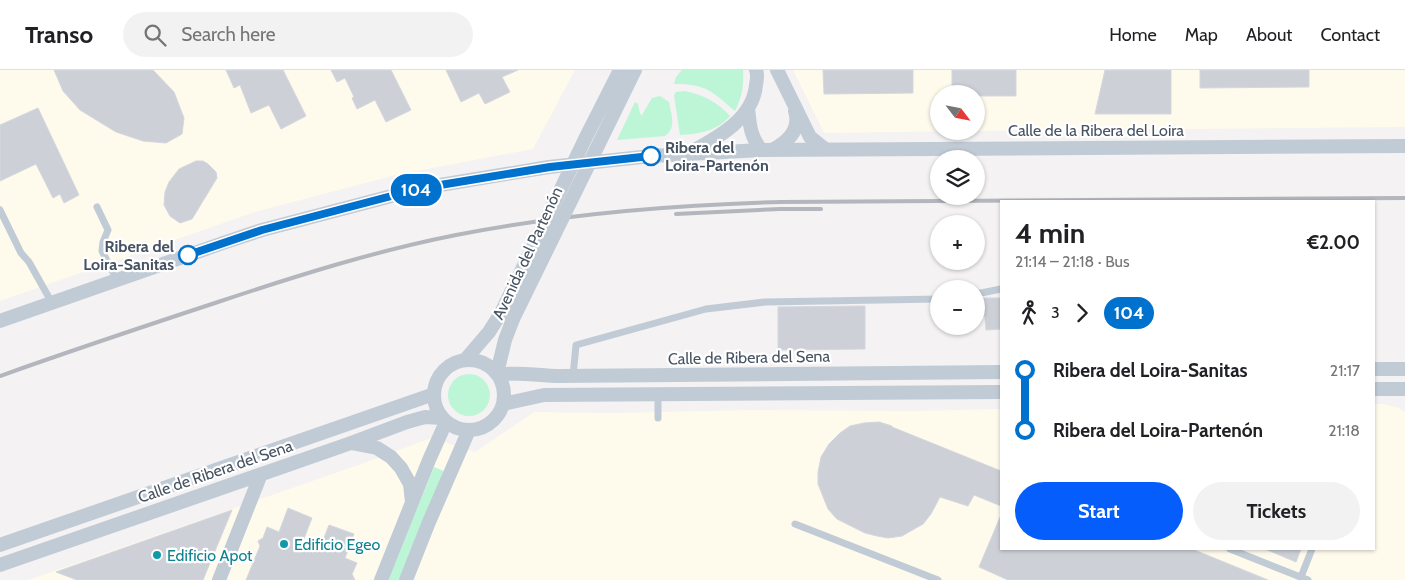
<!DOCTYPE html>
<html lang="en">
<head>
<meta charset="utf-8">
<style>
  body { margin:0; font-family:Cabin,sans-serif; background:#f2f2f2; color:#202124; height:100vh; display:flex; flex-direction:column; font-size:19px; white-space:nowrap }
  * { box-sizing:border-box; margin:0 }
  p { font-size:16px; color:#757577 }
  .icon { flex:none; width:28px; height:28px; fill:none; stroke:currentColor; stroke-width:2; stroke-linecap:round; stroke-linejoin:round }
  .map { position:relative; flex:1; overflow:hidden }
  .sheet { position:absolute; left:1000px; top:130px; width:375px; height:350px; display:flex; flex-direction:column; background:#fff; border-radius:0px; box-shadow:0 1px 4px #0004 }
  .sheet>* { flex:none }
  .badge { padding:0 10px; border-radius:16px; font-size:18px; line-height:32px }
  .needle { width:32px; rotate:122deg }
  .fabs { position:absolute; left:930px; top:15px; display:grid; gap:10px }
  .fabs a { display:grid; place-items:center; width:55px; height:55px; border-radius:50%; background:#fff; box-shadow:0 1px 4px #0004; font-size:25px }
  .map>.badge { position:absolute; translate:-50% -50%; box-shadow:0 0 0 2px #fff }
  .legs { display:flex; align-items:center; gap:8px; height:55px; padding:0 15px; font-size:16px }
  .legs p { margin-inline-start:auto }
  .summary { display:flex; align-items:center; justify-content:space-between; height:85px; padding:0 15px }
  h1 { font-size:28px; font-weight:700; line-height:38px }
  .action { display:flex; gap:10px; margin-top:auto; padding:10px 15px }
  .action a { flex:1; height:58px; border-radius:30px; background:#055efb; color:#fff; font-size:20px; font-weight:700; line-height:58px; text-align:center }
  .action a+a { background:#f2f2f2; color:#202124 }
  ul { padding:0 15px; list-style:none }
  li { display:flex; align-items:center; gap:18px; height:60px; font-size:19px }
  li i { display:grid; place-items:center; width:8px; height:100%; margin:0 6px; background:currentColor }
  li i::after { content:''; width:12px; height:12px; margin:-6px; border:4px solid; border-radius:50%; background:#fff }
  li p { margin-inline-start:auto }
  li:first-child i { background:linear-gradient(#0000 50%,currentColor 0) }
  li:last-child i { background:linear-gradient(currentColor 50%,#0000 0) }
  header { display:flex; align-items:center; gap:30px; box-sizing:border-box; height:70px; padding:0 25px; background:#fff; border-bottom:1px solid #e0e0e0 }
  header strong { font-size:24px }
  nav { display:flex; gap:28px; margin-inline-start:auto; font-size:18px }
  .search { width:350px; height:45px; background:#f2f2f2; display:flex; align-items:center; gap:12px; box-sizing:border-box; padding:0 18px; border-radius:28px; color:#757577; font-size:19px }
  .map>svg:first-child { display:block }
</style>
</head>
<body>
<header>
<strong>Transo</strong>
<div class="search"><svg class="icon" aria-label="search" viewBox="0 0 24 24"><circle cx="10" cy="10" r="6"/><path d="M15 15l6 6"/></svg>Search here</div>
<nav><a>Home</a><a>Map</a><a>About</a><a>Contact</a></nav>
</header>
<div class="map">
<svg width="1405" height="510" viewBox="0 0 1405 510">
  <rect width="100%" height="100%" fill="#f4f2f2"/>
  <path fill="#fefaec" d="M0 0H575L533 79 396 105 255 142 0 231Z
    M793 0H1405V57L976 61V24H939V61H971L824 63Z
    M1374 334H1382L1397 337 1405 342V510H28L361 394 431 368 475 382 534 342 613 343 750 340 912 341 1001 339V479H1374Z"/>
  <path fill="#bdf5d7" d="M682 0H743C744 16 742 27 735 41 711 21 707 14 674 14L676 7Z
    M685 21C704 25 717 32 730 46 718 61 698 64 680 65L674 25 676 22Z
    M660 26 669 32C671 44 677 58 665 66L617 70 635 32 638 34 640 44 642 45 652 28Z
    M448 325a21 21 0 1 1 42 0a21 21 0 1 1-42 0Z
    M434 397 444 401 399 510H388Z"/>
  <path fill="#cdd0d7" stroke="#d5d7de" d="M54 0H153L174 22 184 48 182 64 166 73 143 71 116 62 80 40 63 21Z
    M226 0H283L306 46 281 59 269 35 251 43 240 15 234 18Z
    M331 0H391L411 40 386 52 375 30 357 39 352 28 354 27 345 8 337 12Z
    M446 0H518L502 7 510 22 485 34 479 23 461 32Z
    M823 0H913V23L824 24Z
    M952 0H1016V26H976V24H952Z
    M1105 0H1171V44H1095Z
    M1200 0H1309V17L1200 18Z
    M38 38 79 125 64 133 60 124 53 128 36 94 0 111V55Z
    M196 91H203L208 94 216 102 217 108 192 149 180 153 170 146 164 135 165 122 169 112 179 99Z
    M986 228H1001V259L986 260 984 237H976V229Z
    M865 236V279L778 280V237Z
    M879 352 892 356V357L1001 401V436L974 425 968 436 940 427 931 444 923 454 902 466 888 468 877 466 865 463 837 449 828 439 818 414V402L821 387 829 374 840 363 850 356 864 353Z
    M288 438 312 448 303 471 320 478 329 455 354 464 345 488 357 493 352 504 355 510H246L260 476 258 471 263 468 267 457 279 462Z
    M232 440 203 510H77L56 502Z
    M1001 445V479H1192L1268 510H1008L979 497Z
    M1265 479H1301L1296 492Z"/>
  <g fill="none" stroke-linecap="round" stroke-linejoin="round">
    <path stroke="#c1cbd5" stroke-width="7" d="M97 137 108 160 103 172 102 181 117 210
      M0 140 21 183 29 192 52 233
      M976 224 1001 219
      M573 306 576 275 706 239 765 232 939 229
      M658 348V325
      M795 454 938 510
      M1230 479 1308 510
      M1301 507 1312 479"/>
    <path stroke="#c1cbd5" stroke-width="14" d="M777 0 810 67 825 79
      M748 38C750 56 750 65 761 80
      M772 80C788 72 801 60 795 41
      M691 82C717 68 753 49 756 15 757 10 758 5 756 0
      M0 251 223 173 262 160 422 118 549 97 651 86 761 80 1405 76
      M434 325a35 35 0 1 1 70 0a35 35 0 1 1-70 0Z
      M465 290 489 262 501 243
      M1374 299H1405
      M497 303 505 270 513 249
      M498 305C519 301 539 306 560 306L1001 302
      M1374 319H1405
      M503 334 544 325 1001 322
      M351 373 377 378 391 387 401 398 410 414 412 432
      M0 475 434 324
      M0 495 351 373 407 352 425 347 442 348
      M219 510 261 404
      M381 510 429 390 446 352
      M406 510 429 452 469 360"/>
    <path stroke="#b3b6bd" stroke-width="4" d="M676 144 780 139H821
      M0 306C73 280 145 256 218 232 296 206 375 181 456 165 563 144 672 135 781 132L1405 128"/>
    <path stroke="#c1cbd5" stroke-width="14" d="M501 243 586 67 620 0
      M513 249 635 0"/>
  </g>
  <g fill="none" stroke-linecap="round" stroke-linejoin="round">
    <g stroke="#fff" stroke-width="11">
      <path id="line-1" d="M188 185 262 160 422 118 550 97 651 86"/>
    </g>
    <use href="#line-1" stroke="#0072ce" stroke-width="8"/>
  </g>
  <g fill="#fff" stroke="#0072ce" stroke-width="2.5">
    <circle cx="651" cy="86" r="9"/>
    <circle cx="188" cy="185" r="9"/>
  </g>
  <g fill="#0f9aa8" stroke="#fff" stroke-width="2">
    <circle cx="284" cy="474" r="5"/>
    <circle cx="157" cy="485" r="5"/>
  </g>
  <g text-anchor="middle" stroke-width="4.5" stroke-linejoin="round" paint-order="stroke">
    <g font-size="16" fill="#475362" stroke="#fff">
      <text x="1096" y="66">Calle de la Ribera del Loira</text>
      <text transform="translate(527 183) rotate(-65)" y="6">Avenida del Partenón</text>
      <text transform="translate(749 287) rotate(-1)" y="6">Calle de Ribera del Sena</text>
      <text transform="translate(215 401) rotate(-19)" y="6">Calle de Ribera del Sena</text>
    </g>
    <g font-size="16" font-weight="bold" fill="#475362" stroke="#fff" text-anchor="start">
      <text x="665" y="83">Ribera del<tspan x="665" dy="18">Loira-Partenón</tspan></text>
      <text x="174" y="182" text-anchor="end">Ribera del<tspan x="174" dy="18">Loira-Sanitas</tspan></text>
    </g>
    <g font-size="16" fill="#0d838f" stroke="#fff" text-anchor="start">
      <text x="294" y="480">Edificio Egeo</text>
      <text x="167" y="491">Edificio Apot</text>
    </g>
  </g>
</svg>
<div class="fabs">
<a><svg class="needle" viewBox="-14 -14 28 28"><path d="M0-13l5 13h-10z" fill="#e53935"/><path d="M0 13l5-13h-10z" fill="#757577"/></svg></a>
<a><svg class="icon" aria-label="layers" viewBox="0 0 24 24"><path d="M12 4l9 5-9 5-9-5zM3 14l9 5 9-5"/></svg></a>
<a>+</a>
<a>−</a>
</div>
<b class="badge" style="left:416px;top:120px;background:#0072ce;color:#fff">104</b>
<section class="sheet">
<div class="summary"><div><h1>4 min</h1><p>21:14 – 21:18 · Bus</p></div><b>€2.00</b></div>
<div class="legs"><svg class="icon" aria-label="walk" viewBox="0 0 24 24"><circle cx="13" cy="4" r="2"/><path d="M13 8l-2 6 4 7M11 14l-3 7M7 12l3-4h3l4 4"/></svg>3<svg class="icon" aria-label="forward" viewBox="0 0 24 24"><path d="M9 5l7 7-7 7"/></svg><b class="badge" style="background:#0072ce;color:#fff">104</b></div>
<ul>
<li><i style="color:#0072ce"></i><b>Ribera del Loira-Sanitas</b><p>21:17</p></li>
<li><i style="color:#0072ce"></i><b>Ribera del Loira-Partenón</b><p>21:18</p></li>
</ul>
<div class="action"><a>Start</a><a>Tickets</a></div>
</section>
</div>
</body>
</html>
